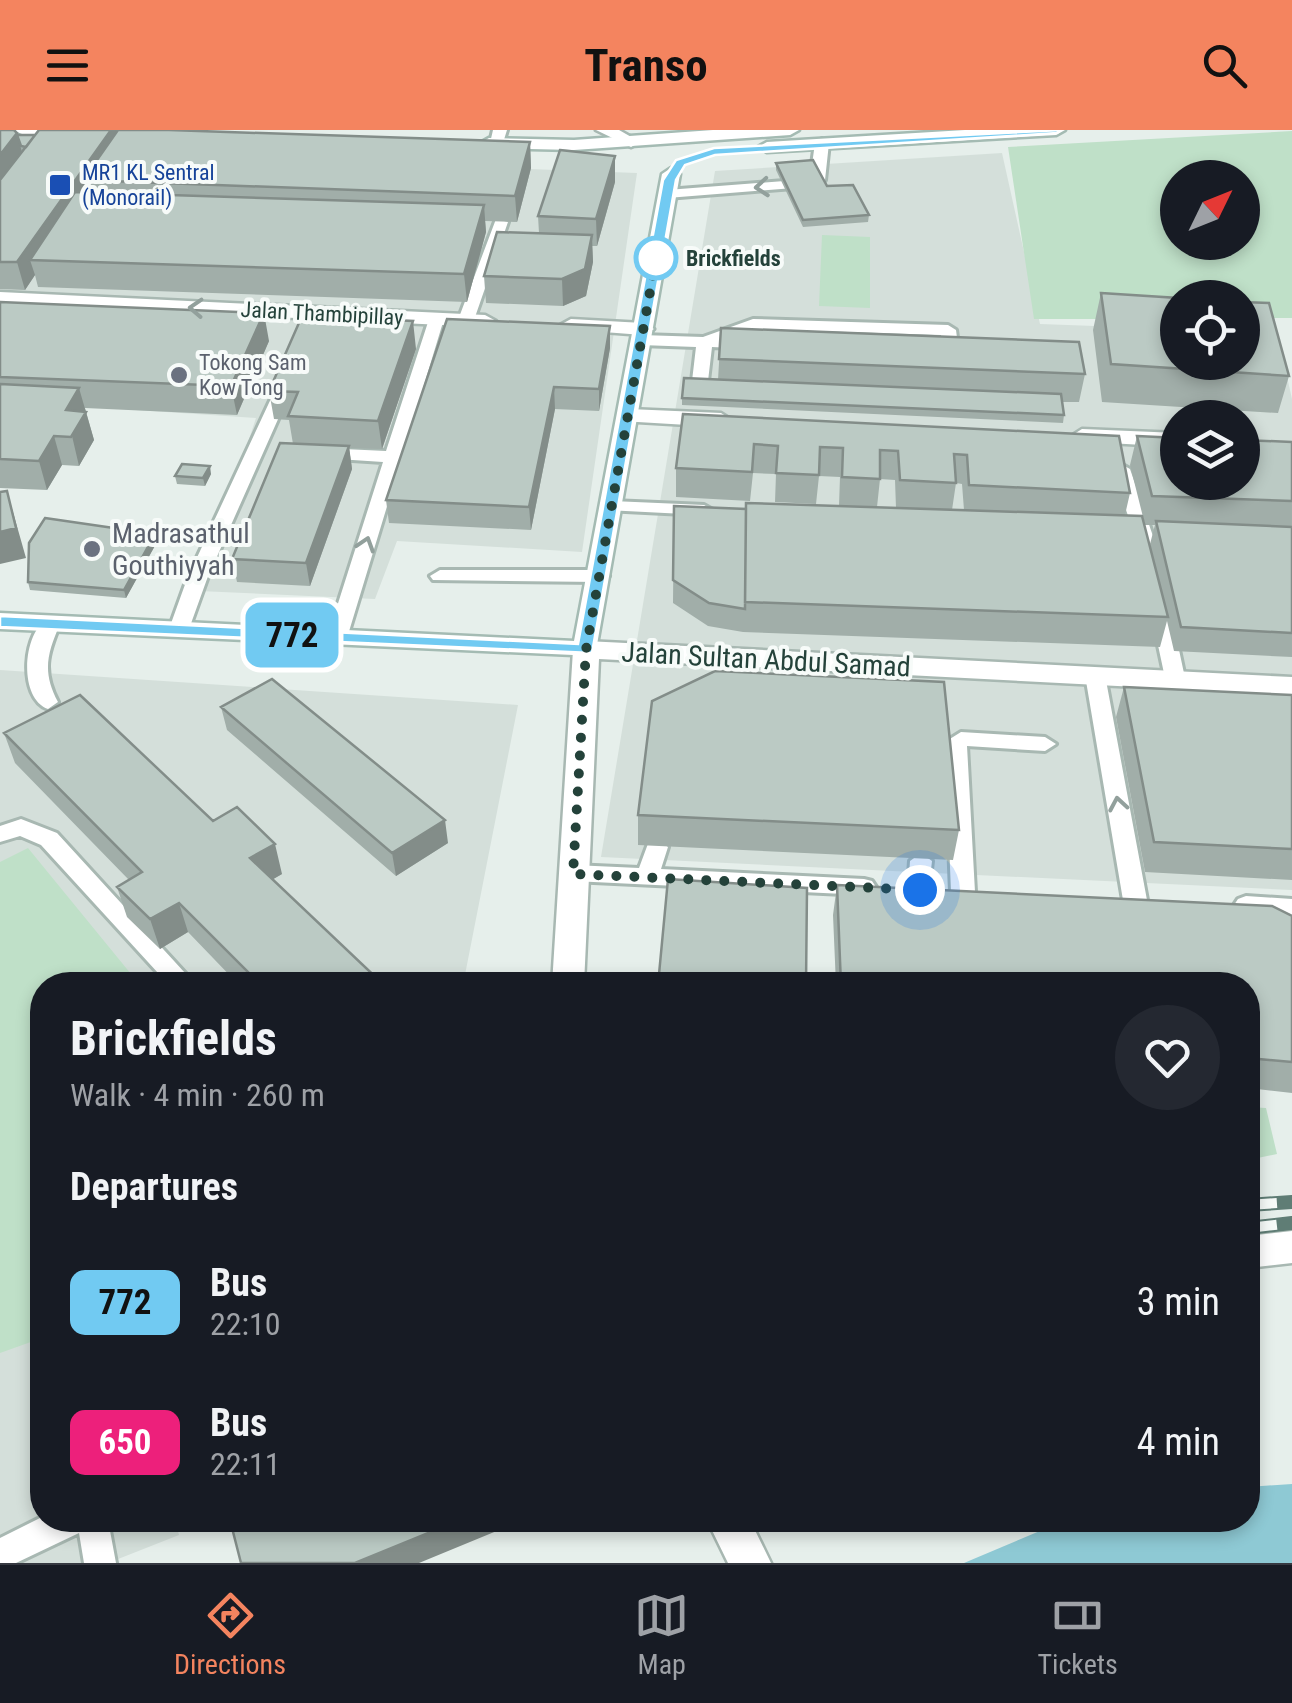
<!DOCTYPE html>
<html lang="en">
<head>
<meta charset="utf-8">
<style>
  body { margin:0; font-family:"Roboto Condensed",sans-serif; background:#242831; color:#f1f3f6; height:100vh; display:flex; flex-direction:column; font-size:38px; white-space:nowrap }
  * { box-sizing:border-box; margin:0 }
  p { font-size:32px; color:#9ea1a6 }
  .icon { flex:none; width:55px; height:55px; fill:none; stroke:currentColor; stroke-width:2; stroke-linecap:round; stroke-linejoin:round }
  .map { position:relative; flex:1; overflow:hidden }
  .details { position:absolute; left:30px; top:842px; width:1230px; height:560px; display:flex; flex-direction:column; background:#171b24; border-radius:40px; box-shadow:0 5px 15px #0003 }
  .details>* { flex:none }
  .badge { padding:0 20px; border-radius:15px; font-size:35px; line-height:65px }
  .needle { width:65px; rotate:47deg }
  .buttons { position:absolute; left:1160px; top:30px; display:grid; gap:20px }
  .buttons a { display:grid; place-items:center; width:100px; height:100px; border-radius:50%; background:#171b24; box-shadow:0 5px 15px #0003; font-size:50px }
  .you { position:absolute; width:50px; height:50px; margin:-25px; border:8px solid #fff; border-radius:50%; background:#1a73e8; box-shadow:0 0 0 15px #1a73e833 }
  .map>.badge { position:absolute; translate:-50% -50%; box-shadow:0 0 0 5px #fff }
  h2 { padding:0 40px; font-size:38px; line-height:90px }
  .round { display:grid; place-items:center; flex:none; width:105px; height:105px; border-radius:52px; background:#242831 }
  .head { display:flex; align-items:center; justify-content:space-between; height:170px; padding:0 40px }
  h1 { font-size:48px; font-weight:700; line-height:75px }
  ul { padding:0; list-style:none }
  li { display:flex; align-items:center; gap:30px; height:140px; padding:0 40px }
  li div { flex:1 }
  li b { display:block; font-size:38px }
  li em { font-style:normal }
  li .badge { min-width:110px; font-weight:700; text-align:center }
  header { display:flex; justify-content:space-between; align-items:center; height:130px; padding:0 40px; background:#f4845f; color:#111; font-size:45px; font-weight:700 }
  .dock { display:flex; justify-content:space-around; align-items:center; height:140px; border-top:2px solid #363941; background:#171b24; font-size:28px; color:#9ea1a6 }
  .dock a { display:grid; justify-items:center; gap:5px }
  .dock .active { color:#f4845f }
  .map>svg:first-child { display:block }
</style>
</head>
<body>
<header><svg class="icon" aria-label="menu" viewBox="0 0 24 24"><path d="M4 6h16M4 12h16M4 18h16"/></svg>Transo<svg class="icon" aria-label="search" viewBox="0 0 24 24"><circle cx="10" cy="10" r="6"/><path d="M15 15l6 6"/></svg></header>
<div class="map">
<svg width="1292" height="1433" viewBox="0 0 1292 1433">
  <rect width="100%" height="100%" fill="#e6efeb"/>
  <path fill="#d4dfda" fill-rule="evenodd" d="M0 19 637 43 582 422 397 411 375 469 199 461 256 288 0 271Z
    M1002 23 1040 194 1177 199 1178 232H1242L1277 202 1292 269V760L601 727 715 41ZM1178 288H1242V352H1178Z
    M0 540 518 575 463 855H42V1390H175L179 1405 108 1433H0Z"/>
  <path fill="#bfe0c8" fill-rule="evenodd" d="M1292 1V188H1243L1242 168H1178L1177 189H1034L1008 17ZM1178 48H1242V112H1178Z
    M822 105 870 107V178L819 176Z
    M28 718 140 855H42V1208L0 1223V732Z
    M1248 977 1266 978 1277 1024 1248 1030Z"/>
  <path fill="#8ec9d4" d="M1292 1354V1433H964L1066 1390H1248V1357Z"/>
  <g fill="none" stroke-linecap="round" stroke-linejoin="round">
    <g stroke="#a8b8b2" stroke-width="6">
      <path id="lane" d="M493 0H507L502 16 490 13Z
        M822 9 829 13 825 50 819 56 667 68 660 64 667 60 810 49 815 13Z
        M496 89 508 92 474 190 460 193 458 190Z
        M430 186 444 189 347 508 337 514 330 512 327 508 383 332 322 328 313 323 322 318 386 321Z
        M753 189 948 195 956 200 959 223 951 228 712 217 708 251 700 256 692 251 696 217 641 215 633 210 641 205 703 207ZM755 199 941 205 942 218 730 208Z
        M283 255 291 260 207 449 189 499 179 505 172 503 169 499 187 449 275 260Z
        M1121 334 1130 339 1155 412 1153 416 1146 418 1137 412 1112 339Z
        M612 371 704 375 713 380 704 385 606 380V372Z
        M440 440H599L609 446 599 452 433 450 430 446Z
        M1159 467 1169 473 1185 548 1175 555 1165 548 1149 473Z
        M50 488 60 494C47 524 42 542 58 572L48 579C17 568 23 498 50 488Z
        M1095 538 1105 545 1147 770 1143 776H1127L1123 770 1085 545Z
        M961 602 1045 607 1056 614 1045 621 967 616 975 762 971 768H955L951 762 945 612Z
        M21 689 57 703 196 855H169L41 715 20 706 0 712V696Z
        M657 709 668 717 661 739 864 749 872 751 876 757 872 763 864 765 573 751 562 743 573 735 639 738 649 711Z
        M921 723 932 731 928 766H912L908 760 910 731Z
        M1246 766 1292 769V787L1238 781 1234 775 1238 769Z
        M42 1387 108 1390 116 1433H84L79 1403 16 1433H0V1408Z"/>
    </g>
    <g stroke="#a8b8b2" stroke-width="5">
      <path id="street" d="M596 0H619L640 12 631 17Z
        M0 162 485 185 496 191 485 197 0 174Z
        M571 189 643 193 654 199 643 205 564 199 560 195Z
        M629 279 721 283 732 290 721 297 621 291 618 286Z
        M1082 299 1178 303V317L1074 311 1071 306Z
        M586 511 1292 547V565L599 529 584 855H552L573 520Z
        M1292 1101V1133L1248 1138V1106Z
        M707 1390H750L771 1433H728Z"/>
    </g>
    <g stroke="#a4bbb3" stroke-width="5">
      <path id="secondary" d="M14 0H86L87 2C73 12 28 10 14 0Z
        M713 0H799L790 5 574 20 489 18 480 13 489 8 574 10Z
        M965 0H1065L1056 5 767 22 758 17 767 12Z
        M671 38 680 44 595 526 0 499V483L574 511 662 44Z"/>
    </g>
    <use href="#lane" fill="#fff" fill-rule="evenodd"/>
    <use href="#street" fill="#fff" fill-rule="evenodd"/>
    <use href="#secondary" fill="#fff" fill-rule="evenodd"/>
    <g stroke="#5f7d75" stroke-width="14">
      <path id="rail" d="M1248 1075 1292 1072
        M1248 1098 1292 1093"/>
    </g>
    <use href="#rail" stroke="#f7fbf9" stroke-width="10" stroke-dasharray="29" stroke-linecap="butt"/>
  </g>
  <path fill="#a1aea9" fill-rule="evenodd" d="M0 0 17 5 530 12 531 38 517 92 485 91 486 102 467 172 38 157 35 145 25 160 0 159Z
    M615 26V52L597 116H592L593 132 586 166 563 176 486 173 484 146 539 103 538 86Z
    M776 33 827 56 869 85 868 92 803 97 776 40Z
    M1101 163 1289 246 1278 283 1102 272 1093 200Z
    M0 172 269 211 237 285 85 278 94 310 79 336 62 335 47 360 0 358Z
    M610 196V218L599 281 555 279 531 400 389 393 386 370Z
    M721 198 1085 244 1079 272H1062L1064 285 1063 293 682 275V268L718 250Z
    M416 219 382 319 349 318 352 339 310 456 237 452 232 429 293 314 289 290 274 289 269 261Z
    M683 284 1119 306 1130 363 1125 385 1155 437 1150 414 1155 395H1145L1130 335 1137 306 1292 312V527L1174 521 1167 491 1160 517 743 502 708 496 673 473 674 376 746 379 839 376 840 347 819 346 816 374 775 372 776 344 753 343 750 371 676 367V338ZM880 349 895 350 896 378 877 377ZM956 353 962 354 964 380H952Z
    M211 344 205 356 177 354 175 346Z
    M155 404 157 412 126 468 30 460 28 452Z
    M1124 557 1292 565V750L1145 742 1116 587Z
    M221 577 448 713 396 746 227 600Z
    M4 603 213 691 282 744 273 749 384 855H239L188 802 160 819 127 787 117 757 129 750 15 633Z
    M638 685 959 700 953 730 638 715Z
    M837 755 1292 786V963L1248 958V855H836L833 785Z"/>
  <path fill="#838d89" d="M111 0H135L83 50 88 68 30 130 35 145 25 160 17 132Z
    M17 3 26 38 0 72V25Z
    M530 12 531 38 517 92 515 66Z
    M615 26V52L597 116 596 89Z
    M484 75 486 102 467 172 464 144Z
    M592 105 593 132 586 166 563 176 562 149Z
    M264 183 269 211 237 285 231 256Z
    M413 191 416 219 382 319 378 291Z
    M610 196V218L599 281V259Z
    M554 257 555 279 531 400 529 377Z
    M79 258 94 310 79 336 66 280Z
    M54 306 62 335 47 360 39 331Z
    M349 316 352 339 310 456 306 433Z
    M210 336 211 344 205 356 203 348Z
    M7 361 26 428 0 434V402Z
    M155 404 157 412 126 468 124 460Z
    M445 690 448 713 396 746 392 723Z
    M275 714 282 744 258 758 250 728Z
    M179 773 188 802 160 819 150 789Z
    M460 1390H523L419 1433H355Z"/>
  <path fill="#bbcac4" stroke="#838d89" stroke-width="2.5" d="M0 0H14L17 3 0 25Z
    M39 0H111L17 132H0V50Z
    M118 0H169L530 12 515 66 83 50Z
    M17 5H35L26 17 21 16Z
    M560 20 615 26 596 89 538 86Z
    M813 30 827 56 853 55 869 85 803 90 776 33Z
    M75 62 484 75 464 144 30 130Z
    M497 102 592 105 585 139 562 149 484 146Z
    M1101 163 1178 168V232H1242V172L1269 173 1289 246 1111 234Z
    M0 172 264 183 231 256 0 247Z
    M302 186 413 191 378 291 288 286 298 262 269 261Z
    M447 189 610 196 599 259 554 257 529 377 386 370Z
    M721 198 1079 212 1085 244 719 229Z
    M684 248 1061 264 1064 285 682 268Z
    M0 254 79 258 66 280 86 282 71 307 54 306 39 331 0 329Z
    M683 284 1119 306 1130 363 969 355 967 325 954 324 956 353 900 350 898 321 880 320V349L842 347 843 318 820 317 819 345 776 343 778 316 754 314 752 342 676 338Z
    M1137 306 1178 308V352H1242V310L1292 312V371L1152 366Z
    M280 313 349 316 306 433 232 429Z
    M182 334 210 336 203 348 175 346Z
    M7 361 16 398 0 402V362Z
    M746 373 1142 386 1168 487 745 472Z
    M674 376 746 379 745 479 709 473 673 450Z
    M45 388 155 404 124 460 28 452 29 413Z
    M1156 391 1292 397V503L1181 497Z
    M715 541 944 552 959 700 638 685 652 571Z
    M272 549 445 690 392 723 221 577Z
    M1124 557 1292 565V719L1154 712Z
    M80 565 213 691 237 677 275 714 250 728 384 855H261L179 773 150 789 117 757 142 742 4 603Z
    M668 749 807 758 806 855H658Z
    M837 755 1272 776 1292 786V932L1248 928V855H841Z
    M230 1390H460L355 1433H241Z"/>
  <defs><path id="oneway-chevron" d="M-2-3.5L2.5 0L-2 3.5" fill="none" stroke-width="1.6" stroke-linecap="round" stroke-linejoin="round" transform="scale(2.5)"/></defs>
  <g stroke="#92a09c">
    <use href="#oneway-chevron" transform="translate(762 57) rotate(175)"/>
    <use href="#oneway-chevron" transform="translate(196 178) rotate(-177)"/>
    <use href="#oneway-chevron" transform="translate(366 414) rotate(-72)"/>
    <use href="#oneway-chevron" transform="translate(1118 674) rotate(-100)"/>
  </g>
  <path fill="#71caf2" stroke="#fff" stroke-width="2.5" d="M1057 3 715 25 685 35 676 50 592 523 0 497V486L578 514 663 50 676 30 714 18 1061 0Z"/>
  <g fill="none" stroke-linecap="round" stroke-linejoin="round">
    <path stroke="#24423a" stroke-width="10" stroke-dasharray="0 18" d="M656 128 586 520 573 744 920 760"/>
  </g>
  <rect fill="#1a4fb4" stroke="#f7fbf9" stroke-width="4" x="48" y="43" width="24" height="24" rx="5"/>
  <circle fill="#fff" stroke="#71caf2" stroke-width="5" cx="656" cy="128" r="20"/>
  <g fill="#6b7280" stroke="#f7fbf9" stroke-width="4">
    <circle cx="179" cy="245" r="10"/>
    <circle cx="92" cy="419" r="10"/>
  </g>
  <g text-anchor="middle" stroke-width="8" stroke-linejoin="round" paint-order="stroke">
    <g font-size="22" fill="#164399" stroke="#f7fbf9" text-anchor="start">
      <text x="82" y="50">MR1 KL Sentral<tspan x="82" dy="25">(Monorail)</tspan></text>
    </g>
    <g font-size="22" font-weight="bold" fill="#24423a" stroke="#f7fbf9" text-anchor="start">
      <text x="686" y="136">Brickfields</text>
    </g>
    <g font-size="22" fill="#24423a" stroke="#f7fbf9">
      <text transform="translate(322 183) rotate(3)" y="8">Jalan Thambipillay</text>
    </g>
    <g font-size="22" fill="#5b616d" stroke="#f7fbf9" text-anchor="start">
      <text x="199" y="240">Tokong Sam<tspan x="199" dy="25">Kow Tong</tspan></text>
    </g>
    <g font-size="28" fill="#5b616d" stroke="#f7fbf9" text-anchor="start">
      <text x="112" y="413">Madrasathul<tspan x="112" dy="32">Gouthiyyah</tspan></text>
    </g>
    <g font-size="28" fill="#24423a" stroke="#f7fbf9">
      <text transform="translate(766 529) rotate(3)" y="10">Jalan Sultan Abdul Samad</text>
    </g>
  </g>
</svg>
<div class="buttons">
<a><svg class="needle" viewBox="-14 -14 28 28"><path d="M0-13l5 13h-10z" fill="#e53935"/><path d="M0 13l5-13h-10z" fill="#9ea1a6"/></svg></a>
<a><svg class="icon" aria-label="locate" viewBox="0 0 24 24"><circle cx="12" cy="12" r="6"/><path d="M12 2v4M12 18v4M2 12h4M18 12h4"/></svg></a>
<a><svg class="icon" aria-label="layers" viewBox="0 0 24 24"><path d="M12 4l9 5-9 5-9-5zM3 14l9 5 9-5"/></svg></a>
</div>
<div class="you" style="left:920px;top:760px"></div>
<b class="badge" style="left:292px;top:505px;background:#71caf2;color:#111">772</b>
<section class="details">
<div class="head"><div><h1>Brickfields</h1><p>Walk · 4 min · 260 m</p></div><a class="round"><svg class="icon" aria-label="heart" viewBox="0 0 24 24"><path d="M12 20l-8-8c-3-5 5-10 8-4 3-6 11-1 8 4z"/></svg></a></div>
<h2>Departures</h2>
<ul>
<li><span class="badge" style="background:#71caf2;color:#111">772</span><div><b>Bus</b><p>22:10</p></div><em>3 min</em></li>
<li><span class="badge" style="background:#ed207b;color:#fff">650</span><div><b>Bus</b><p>22:11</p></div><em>4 min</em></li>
</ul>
</section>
</div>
<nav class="dock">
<a class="active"><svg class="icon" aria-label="directions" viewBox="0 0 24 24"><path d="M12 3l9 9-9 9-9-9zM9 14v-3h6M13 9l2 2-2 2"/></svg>Directions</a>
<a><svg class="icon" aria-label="map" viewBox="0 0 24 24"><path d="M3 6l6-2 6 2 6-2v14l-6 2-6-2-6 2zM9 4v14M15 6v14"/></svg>Map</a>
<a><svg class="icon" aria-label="tickets" viewBox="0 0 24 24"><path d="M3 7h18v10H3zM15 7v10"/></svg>Tickets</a>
</nav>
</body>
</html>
